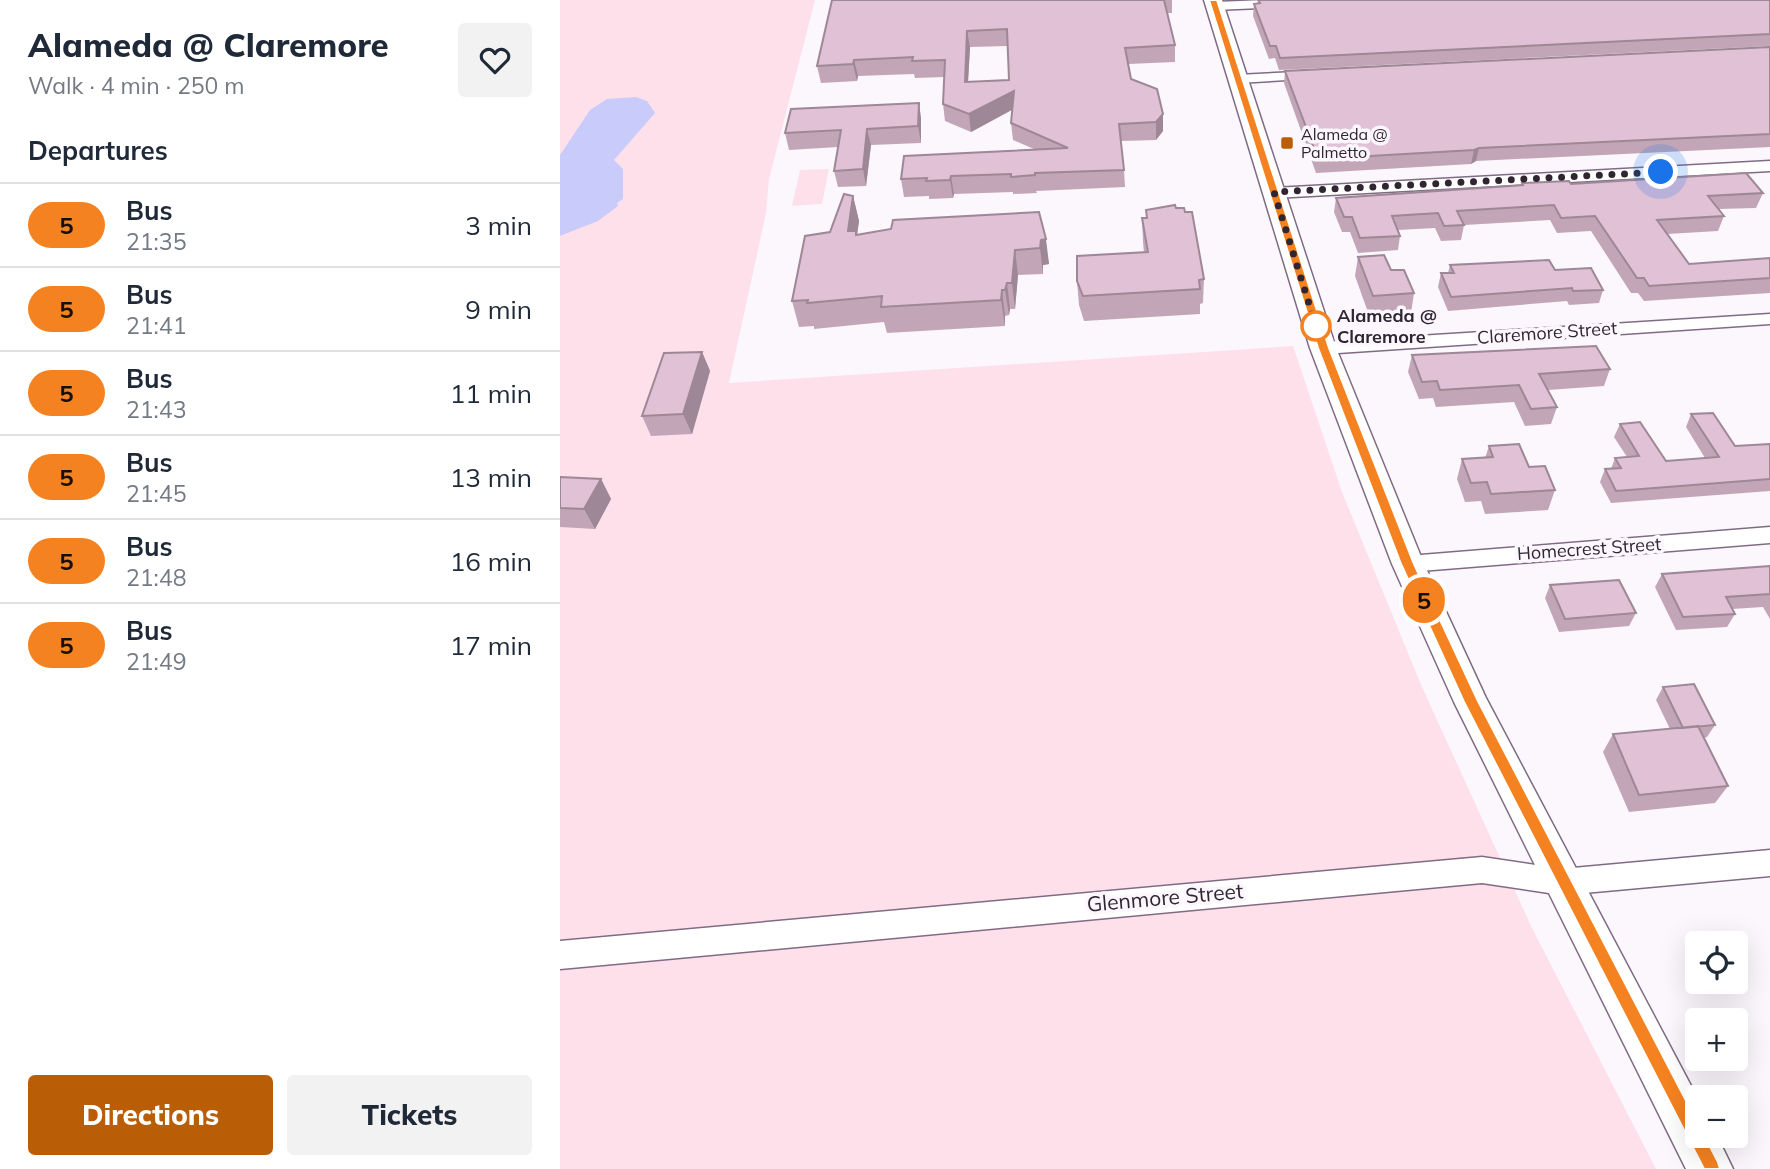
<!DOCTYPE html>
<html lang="en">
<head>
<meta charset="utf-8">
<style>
  body { margin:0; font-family:Mulish,sans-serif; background:#f2f2f3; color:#1f2937; height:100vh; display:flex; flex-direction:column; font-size:26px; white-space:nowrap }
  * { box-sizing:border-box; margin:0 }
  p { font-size:23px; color:#747a83 }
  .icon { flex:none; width:38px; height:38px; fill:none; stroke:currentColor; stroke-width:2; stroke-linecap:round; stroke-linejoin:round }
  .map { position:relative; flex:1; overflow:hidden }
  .details { display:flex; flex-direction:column; background:#fff; width:560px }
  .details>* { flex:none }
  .badge { padding:0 14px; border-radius:23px; font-size:24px; line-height:46px }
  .fabs { position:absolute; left:1125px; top:931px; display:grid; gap:14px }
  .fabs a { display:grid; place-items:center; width:63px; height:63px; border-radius:7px; background:#fff; box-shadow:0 7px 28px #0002; font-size:35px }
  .you { position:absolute; width:35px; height:35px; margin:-18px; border:5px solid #fff; border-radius:50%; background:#1a73e8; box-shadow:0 0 0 10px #1a73e833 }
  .map>.badge { position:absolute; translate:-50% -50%; box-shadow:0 0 0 4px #fff }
  h2 { padding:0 28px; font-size:26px; line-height:63px }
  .round { display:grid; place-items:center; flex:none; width:74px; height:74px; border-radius:7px; background:#f2f2f3 }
  .headline { display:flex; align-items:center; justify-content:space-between; height:119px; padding:0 28px }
  h1 { font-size:33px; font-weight:800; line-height:52px }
  .primary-button { display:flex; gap:14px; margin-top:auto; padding:14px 28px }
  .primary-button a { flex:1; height:80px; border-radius:7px; background:#b95d06; color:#fff; font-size:28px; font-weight:800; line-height:80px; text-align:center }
  .primary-button a+a { background:#f2f2f3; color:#1f2937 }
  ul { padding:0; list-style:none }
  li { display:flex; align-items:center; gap:21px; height:84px; padding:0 28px; border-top:2px solid #e0e1e3 }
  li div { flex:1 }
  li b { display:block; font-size:26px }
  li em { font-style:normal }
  li .badge { min-width:77px; font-weight:700; text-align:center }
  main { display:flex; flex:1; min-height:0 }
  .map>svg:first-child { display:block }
</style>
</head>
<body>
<main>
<section class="details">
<div class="headline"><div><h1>Alameda @ Claremore</h1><p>Walk · 4 min · 250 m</p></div><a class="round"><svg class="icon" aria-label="heart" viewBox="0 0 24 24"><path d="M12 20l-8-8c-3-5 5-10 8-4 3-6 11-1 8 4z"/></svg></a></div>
<h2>Departures</h2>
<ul>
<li><span class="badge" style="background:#f58220;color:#111">5</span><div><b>Bus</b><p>21:35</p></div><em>3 min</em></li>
<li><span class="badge" style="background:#f58220;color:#111">5</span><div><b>Bus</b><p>21:41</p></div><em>9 min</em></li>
<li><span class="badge" style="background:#f58220;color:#111">5</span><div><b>Bus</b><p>21:43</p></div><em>11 min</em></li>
<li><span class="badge" style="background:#f58220;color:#111">5</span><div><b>Bus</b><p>21:45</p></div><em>13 min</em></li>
<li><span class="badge" style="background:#f58220;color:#111">5</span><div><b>Bus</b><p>21:48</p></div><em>16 min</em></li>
<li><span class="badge" style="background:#f58220;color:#111">5</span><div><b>Bus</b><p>21:49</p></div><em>17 min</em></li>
</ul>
<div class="primary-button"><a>Directions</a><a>Tickets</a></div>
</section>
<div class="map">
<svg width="1210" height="1169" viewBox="0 0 1210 1169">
  <rect width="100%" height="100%" fill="#fbf7fd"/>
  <path fill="#fee0ea" d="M0 0H255L209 179 206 213 169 383 733 346 782 492 862 687 972 928 1096 1169H0Z
    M269 169 262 204 232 206 240 170Z"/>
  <path fill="#c9ccfa" d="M76 97 87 101 95 113 54 160 63 169V199L57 203 58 206 38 221 0 236V155L30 110 47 99Z"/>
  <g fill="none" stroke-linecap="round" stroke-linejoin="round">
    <g stroke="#806b85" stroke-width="3">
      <path id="minor" d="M706 0H727L730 3 724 7 655 10 649 6 655 2Z
        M756 71 761 72V78L678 83 671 79 678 75Z
        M1210 161V171L714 198 706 193 714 188Z
        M1210 314V324L763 354 754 348 763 342Z
        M1210 527V543L848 572 840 570 837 564 840 558 848 556Z
        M1210 850V876L1002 895 922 883 0 969V941L922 857 1002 869Z"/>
    </g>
    <g stroke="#806b85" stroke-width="3">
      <path id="secondary" d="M644 0H662L776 348 864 564 926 698 1138 1099V1136H1157L1173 1169H1126L894 702 832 564 750 348Z"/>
    </g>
    <use href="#minor" fill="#fff" fill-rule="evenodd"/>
    <use href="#secondary" fill="#fff" fill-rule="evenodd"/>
  </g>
  <path fill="#c2a6b8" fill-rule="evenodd" d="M272 0H612V13H607L615 45V62L568 64 571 79 603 131 596 140 561 141 564 170 565 187 476 191 477 193 453 194V192L394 194 393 198 369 199V196L344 197 341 179 474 149 453 140 451 123 452 110 411 132 385 121 383 104 384 77 355 78 354 74 298 76 297 81 261 83 257 66ZM448 46 449 80 408 82 410 47Z
    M698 0H1210V46L719 70 715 58 709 59 693 16 694 4H698Z
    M1210 47V147L916 161 911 164 756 173 724 83 725 71Z
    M359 103 361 119V143L311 145 306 186 278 187 274 171 278 147 229 150 225 133Z
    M962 183 1011 184 1203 193 1196 208 1159 209 1164 216 1158 231 1107 234 1129 264 1210 258V293L1084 301 1078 293H1071L1031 231 997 233 990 220 904 225 901 240 881 241 875 228 838 230 840 236 838 250 798 253 790 232H782L774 212 776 198 961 185Z
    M293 196 299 221 297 235 479 212 489 264 483 265V274L458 275 455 309H450L449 315 445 316V326L327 333 324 322 254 329V326L239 327 232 301 270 232Z
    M586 210 644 279 643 303 640 304V314L524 321 519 305 517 281 584 253 583 242 582 218H586Z
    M798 257 831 270 854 293 851 313 809 315 795 276Z
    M890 265 995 270 1043 290 1039 303 1009 305 1007 301 888 311 878 287 881 273H888Z
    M142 352 150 371 132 434 91 436 82 416Z
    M852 355 1050 369 1044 386 988 390 997 407 991 424 965 426 954 402 876 407 873 398 859 399 848 372Z
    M1131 414 1175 446 1210 444V491L1051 503 1040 482 1045 469H1051L1055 458 1067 457 1054 437 1060 424 1106 461 1145 458 1126 427Z
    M929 446 969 467 995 490 988 510 925 514 921 501 905 502 897 479 902 459 925 458Z
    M0 477 41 479 51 499 35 529 0 527Z
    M1210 566V619L1203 607 1172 609 1175 614 1167 627 1116 630 1095 587 1102 574Z
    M990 585 1076 613 1069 626 999 632 985 598Z
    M1103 687 1155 725 1147 737 1144 738 1168 786 1155 803 1069 812 1043 752 1053 734 1110 729 1096 700Z"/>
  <path fill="#9e8796" d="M407 31 410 47 407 99 405 82Z
    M294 60 298 76 297 81 293 64Z
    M454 91 455 108 411 132 409 114Z
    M359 103 361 119V143L358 126Z
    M603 114V131L596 140V122Z
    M307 129 311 145 306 186 303 169Z
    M919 148 916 161 911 164 914 150Z
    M391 176 394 194 393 198 390 180Z
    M293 196 299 221 297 235 288 231Z
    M486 239 489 264 483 265V274L480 248 481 240Z
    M455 250 458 275 455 309 452 283Z
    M447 283 450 309 449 315 445 290Z
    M442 290 445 316V326L441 300Z
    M142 352 150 371 132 434 123 414Z
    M41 479 51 499 35 529 24 509Z"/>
  <path fill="#e1c1d6" stroke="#9e8796" stroke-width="2" fill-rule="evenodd" d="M272 0H604L615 45 565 48 571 79 597 89 603 114 596 122 559 124 564 170 475 173V175L451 177V174L391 176 390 180 366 181 367 178 341 179 344 156 508 148 451 123 454 91 409 114 383 104 385 60 352 61 353 57 294 60 293 64 257 66ZM447 29 449 80 405 82 407 31Z
    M698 0H1210V34L720 58 716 46H710L694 4 700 3Z
    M1210 47V134L919 148 914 150 758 159 725 71Z
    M359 103 358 126 307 129 303 169 274 171 281 130 225 133 231 109Z
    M1186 173 1203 193 1148 196 1164 216 1097 220 1129 264 1210 258V278L1089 286 1084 278H1077L1035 216 1001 218 994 205 897 211 904 225 884 226 878 213 832 216 840 236 800 238 792 217H784L776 198 963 185 962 183 1009 181 1011 184Z
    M284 194 293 196 288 231H296V235L331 229 333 220 479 212 486 239 481 240 480 248 455 250 452 283H447L445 290H442L441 300 321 307 322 296 247 303 248 300 232 301 245 236 270 232Z
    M615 205 616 208H624L625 212H632L644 279 639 280 640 289 523 296 517 281V256L588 252 582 218H587L586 210Z
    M824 255 831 270H844L854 293 813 296 798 257Z
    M989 260 995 270 1031 268 1043 290 1013 291 1012 288 891 297 881 273H894L890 265Z
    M1036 346 1050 369 979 374 997 407 971 409 959 385 880 390 877 381 862 382 852 355Z
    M142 352 123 414 82 416 104 353Z
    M1153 413 1175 446 1210 444V479L1056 491 1045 469 1061 468 1055 458 1079 456 1060 424 1080 422 1106 461 1159 457 1131 414Z
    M959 444 969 467 985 466 995 490 931 494 927 482 911 483 902 459 933 457 929 446Z
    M0 477 41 479 24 509 0 508Z
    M1210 566V594L1166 597 1175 614 1123 617 1102 574Z
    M1059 580 1076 613 1005 619 990 585Z
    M1134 684 1155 725 1123 728 1103 687Z
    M1138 726 1168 786 1079 795 1053 734Z"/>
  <path fill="#f58220" stroke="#fff" stroke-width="2" d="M649 0H657L769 348 854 564 918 701 1158 1162 1160 1169H1144L904 702 841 564 758 348Z"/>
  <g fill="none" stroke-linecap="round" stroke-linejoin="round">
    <path stroke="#2f2631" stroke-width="7" stroke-dasharray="0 12.6" d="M756 326 714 192 1101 172"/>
  </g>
  <rect fill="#b95d06" stroke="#fbf7fd" stroke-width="2.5" x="720" y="136" width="14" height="14" rx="3.5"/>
  <circle fill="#fff" stroke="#f58220" stroke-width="3.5" cx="756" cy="326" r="14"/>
  <g text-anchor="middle" stroke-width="7" stroke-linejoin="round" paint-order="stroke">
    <g font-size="16" fill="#2f2631" stroke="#fbf7fd" text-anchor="start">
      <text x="741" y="140">Alameda @<tspan x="741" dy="18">Palmetto</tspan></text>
    </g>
    <g font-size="18" font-weight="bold" fill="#2f2631" stroke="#fbf7fd" text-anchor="start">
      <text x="777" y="322">Alameda @<tspan x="777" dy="21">Claremore</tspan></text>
    </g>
    <g font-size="18" fill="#2f2631" stroke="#fbf7fd">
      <text transform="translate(987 333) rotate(-4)" y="6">Claremore Street</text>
      <text transform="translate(1029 549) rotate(-4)" y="6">Homecrest Street</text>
    </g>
    <g font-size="21" fill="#2f2631" stroke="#fbf7fd">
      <text transform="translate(605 898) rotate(-5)" y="7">Glenmore Street</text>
    </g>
  </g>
</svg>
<div class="fabs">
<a><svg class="icon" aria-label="locate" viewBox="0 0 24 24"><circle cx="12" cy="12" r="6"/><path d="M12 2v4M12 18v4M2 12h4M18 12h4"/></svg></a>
<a>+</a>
<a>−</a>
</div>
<div class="you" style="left:1101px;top:172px"></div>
<b class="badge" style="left:864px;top:600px;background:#f58220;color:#111">5</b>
</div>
</main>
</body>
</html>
